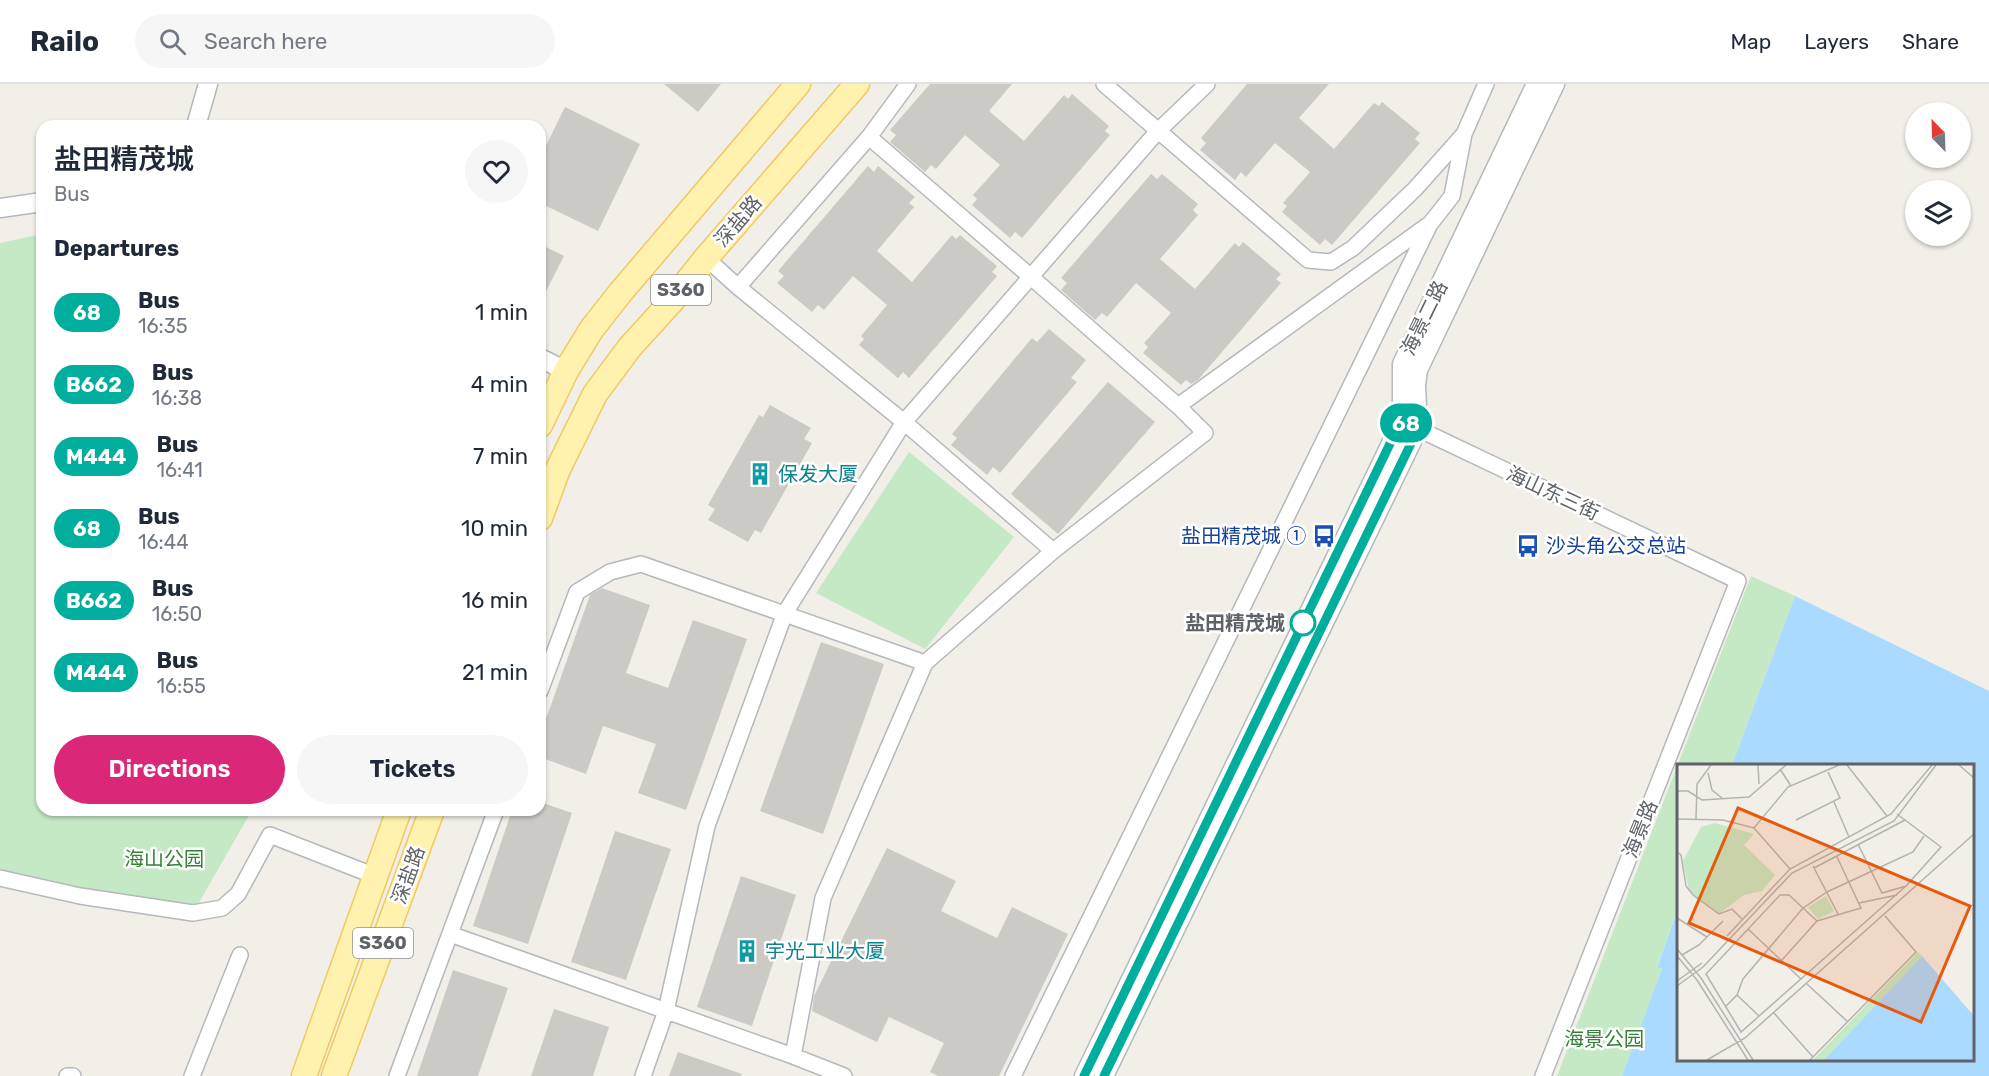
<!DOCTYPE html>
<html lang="en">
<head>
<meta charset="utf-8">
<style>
  body { margin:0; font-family:Rubik,"Noto Sans SC",sans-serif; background:#f6f6f7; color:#1f2937; height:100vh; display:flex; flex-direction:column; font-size:22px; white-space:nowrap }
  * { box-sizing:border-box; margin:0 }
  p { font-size:20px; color:#747a83 }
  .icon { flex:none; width:33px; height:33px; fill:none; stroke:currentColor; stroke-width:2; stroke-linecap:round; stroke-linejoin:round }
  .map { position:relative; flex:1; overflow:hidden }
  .panel { position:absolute; left:36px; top:36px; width:510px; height:696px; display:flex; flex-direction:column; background:#fff; border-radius:18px; box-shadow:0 2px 4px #0004 }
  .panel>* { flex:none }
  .badge { padding:0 12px; border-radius:20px; font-size:21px; line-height:39px }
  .needle { width:39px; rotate:337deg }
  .controls { position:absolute; left:1905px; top:18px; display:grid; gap:12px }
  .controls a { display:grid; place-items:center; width:66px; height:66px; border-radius:50%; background:#fff; box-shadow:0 2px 4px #0004; font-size:30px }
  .map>.badge { position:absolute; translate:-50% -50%; box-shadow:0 0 0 3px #fff }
  h2 { padding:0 18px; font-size:22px; line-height:54px }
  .round { display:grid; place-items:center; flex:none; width:63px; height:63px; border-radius:32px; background:#f6f6f7 }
  .summary { display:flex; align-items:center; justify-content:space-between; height:102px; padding:0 18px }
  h1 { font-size:28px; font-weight:600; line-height:45px }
  .button { display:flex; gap:12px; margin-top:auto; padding:12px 18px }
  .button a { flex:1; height:69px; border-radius:36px; background:#db2777; color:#fff; font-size:24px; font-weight:600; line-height:69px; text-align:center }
  .button a+a { background:#f6f6f7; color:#1f2937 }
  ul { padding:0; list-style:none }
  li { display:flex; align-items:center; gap:18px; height:72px; padding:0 18px }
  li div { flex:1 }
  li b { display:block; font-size:22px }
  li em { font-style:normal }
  li .badge { min-width:66px; font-weight:700; text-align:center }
  header { display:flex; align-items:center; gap:36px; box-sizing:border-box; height:84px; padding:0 30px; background:#fff; border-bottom:2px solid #e0e1e3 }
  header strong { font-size:28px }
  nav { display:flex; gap:33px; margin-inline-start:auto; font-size:21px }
  .search { width:420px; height:54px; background:#f6f6f7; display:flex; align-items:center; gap:15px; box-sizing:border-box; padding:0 21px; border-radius:33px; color:#747a83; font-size:22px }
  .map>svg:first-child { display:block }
</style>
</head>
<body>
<header>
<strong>Railo</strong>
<div class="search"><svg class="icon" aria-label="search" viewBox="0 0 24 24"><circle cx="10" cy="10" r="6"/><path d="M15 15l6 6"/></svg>Search here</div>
<nav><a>Map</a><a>Layers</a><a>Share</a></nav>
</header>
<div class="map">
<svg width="1989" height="992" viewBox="0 0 1989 992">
  <rect width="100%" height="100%" fill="#f1efe8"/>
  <path fill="#c5e8c5" d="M42 150V726H252L193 829 0 794V159Z
    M909 368 1014 453 925 565 816 509Z
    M1751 492 1795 512 1732 681 1678 682V825L1657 882 1662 885 1622 992H1557Z"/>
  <path fill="#aadaff" d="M1795 512 1989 607V992H1622L1662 885 1657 883 1678 825V976H1972V682L1732 681Z"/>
  <path fill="#cccac5" d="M664 0H721L698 28Z
    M930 0H1012L989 27 1024 57 1064 11 1068 15 1072 10 1109 42 1105 47 1110 51 1022 154 1015 148 1010 154 972 121 977 115 973 111 1000 81 965 51 936 85 931 81 925 88 890 58 896 51 890 46Z
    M1247 0H1329L1299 34 1334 65 1374 19 1379 22 1382 18 1420 49 1415 55 1420 59 1332 161 1325 155 1320 161 1282 128 1287 122 1283 119 1310 88 1275 59 1246 93 1241 88 1235 96 1200 66 1206 59 1201 54Z
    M565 23 640 60 598 147 540 119V74Z
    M868 82 874 88 878 82 915 113 909 119 914 123 877 167 912 198 952 151 956 155 960 151 997 182 992 188 997 192 909 294 903 288 898 294 859 261 864 255 861 252 887 221 853 192 824 226 818 221 812 228 777 199 784 192 778 187Z
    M1151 90 1157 95 1162 90 1198 120 1193 126 1198 131 1160 175 1195 205 1235 159 1239 163 1243 158 1281 190 1276 195 1281 199 1198 296 1191 300 1186 296 1181 301 1143 269 1148 263 1144 259 1171 229 1136 199 1107 233 1102 229 1095 236 1061 206 1067 199 1061 194Z
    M540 160 564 172 540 219Z
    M1049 245 1086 276 1071 294 1077 298 1000 389 993 383 987 391 951 361 957 354 952 350 1032 254 1037 258Z
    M1108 298 1155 338 1058 450 1011 410Z
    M770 321 811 344 804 355 812 359 761 449 755 446 748 458 708 436 715 425 708 421 759 331 763 333Z
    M602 504 650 521 626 589 668 604 693 536 747 555 686 726 638 709 656 660 603 642 586 690 540 673V652L590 511Z
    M821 558 884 580 823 750 760 727Z
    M540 718 572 729 528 860 473 842 512 726H540Z
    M615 747 671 765 626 896 571 878Z
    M887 764 956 797 941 827 997 854 1012 823 1068 850 999 992H938L930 988 944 959 889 933 877 958 812 927 814 912Z
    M741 792 796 811 752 942 697 923Z
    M453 886 508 904 478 992H417Z
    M554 925 609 943 593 992H531Z
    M678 968 742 990 741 992H669Z"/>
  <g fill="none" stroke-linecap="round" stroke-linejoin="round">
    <g stroke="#b5b8bc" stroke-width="18">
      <path id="minor" d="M1104 0 1308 176 1331 178 1353 164 1415 105 1464 50 1486 0
        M706 174 738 203 904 338 1053 467
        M738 203 869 53 908 0
        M1178 322 1428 141
        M1408 340 1738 497 1543 992
        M540 607 577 508 610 488 641 480 925 579
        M0 794 80 812 193 829 222 824 238 810 270 751 375 792
        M450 850 793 972 844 992
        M793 972 823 814 925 579 1053 467 1205 349 1178 322 1031 193 869 53
        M67 992H73
        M192 992 240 871
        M397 992 496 726
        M643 992 666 927 707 742 785 529 904 338 1157 48 1207 0
        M1013 992 1430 140 1452 112 1464 50"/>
    </g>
    <g stroke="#b5b8bc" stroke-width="21">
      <path id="tertiary" d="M196 42 208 0
        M0 124 42 118
        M540 274 566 287
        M1084 992 1402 337V280L1536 0
        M1104 992 1418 345 1416 301 1418 286 1555 0"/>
    </g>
    <g stroke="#f2c960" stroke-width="27">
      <path id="primary" d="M540 341 566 287 591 246 620 209 798 0
        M540 434 558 385 595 310 630 263 671 218 706 174 857 0
        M304 992 399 726
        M334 992 432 726"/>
    </g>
    <use href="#minor" stroke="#fff" stroke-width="15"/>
    <use href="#tertiary" stroke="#fff" stroke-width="18"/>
    <use href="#primary" stroke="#fff2af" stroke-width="24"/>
  </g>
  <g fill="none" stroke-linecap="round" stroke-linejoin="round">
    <g stroke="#fff" stroke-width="14">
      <path id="line" d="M1084 992 1401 337 1418 345 1104 992"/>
    </g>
    <use href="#line" stroke="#01ad9c" stroke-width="9"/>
  </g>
  <defs>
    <g id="building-bare" transform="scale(1.8)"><path d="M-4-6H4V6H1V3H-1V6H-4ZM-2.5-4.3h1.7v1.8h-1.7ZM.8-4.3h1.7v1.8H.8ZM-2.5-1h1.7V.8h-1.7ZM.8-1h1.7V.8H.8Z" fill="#0f9aa8" stroke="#fff" stroke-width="2.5" paint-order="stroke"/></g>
    <g id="bus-bare" transform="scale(1.8)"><path d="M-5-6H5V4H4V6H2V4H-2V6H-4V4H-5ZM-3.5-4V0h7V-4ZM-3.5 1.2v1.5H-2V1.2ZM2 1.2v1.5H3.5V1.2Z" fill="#1a4fb4" stroke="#fff" stroke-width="2.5" paint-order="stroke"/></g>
  </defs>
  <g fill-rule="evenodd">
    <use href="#building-bare" x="760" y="390"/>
    <use href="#bus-bare" x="1324" y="452"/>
    <use href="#bus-bare" x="1528" y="462"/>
    <use href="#building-bare" x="747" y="867"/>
  </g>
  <circle fill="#fff" stroke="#01ad9c" stroke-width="3" cx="1303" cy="539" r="12"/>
  <g text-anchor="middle" stroke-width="5" stroke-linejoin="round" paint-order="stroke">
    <g fill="#fff" stroke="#8f9295" stroke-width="1.5">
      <rect x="651" y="191" width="60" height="30" rx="4.5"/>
      <rect x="353" y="844" width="60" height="30" rx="4.5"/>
    </g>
    <g font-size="18" font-weight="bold" fill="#5f6368">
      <text x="681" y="212">S360</text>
      <text x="383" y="865">S360</text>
    </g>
    <g font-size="20" fill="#5f6368" stroke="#fff">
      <text transform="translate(738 137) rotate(-49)" y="7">深盐路</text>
      <text transform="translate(1424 234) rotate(-64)" y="7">海景二路</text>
      <text transform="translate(1553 409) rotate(25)" y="7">海山东三街</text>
      <text transform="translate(1640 745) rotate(-68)" y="7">海景路</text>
      <text transform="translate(408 791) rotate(-70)" y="7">深盐路</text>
    </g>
    <g font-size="20" fill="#0d838f" stroke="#fff" text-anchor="start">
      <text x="778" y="397">保发大厦</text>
      <text x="765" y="874">宇光工业大厦</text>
    </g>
    <g font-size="20" fill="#164399" stroke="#fff" text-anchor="end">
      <text x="1306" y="459">盐田精茂城 ①</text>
      <text x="1546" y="469" text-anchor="start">沙头角公交总站</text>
    </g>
    <g font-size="20" font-weight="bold" fill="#5f6368" stroke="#fff" text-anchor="end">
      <text x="1285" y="546">盐田精茂城</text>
    </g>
    <g font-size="20" fill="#348238" stroke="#fff">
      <text x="164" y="782">海山公园</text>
      <text x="1604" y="962">海景公园</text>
    </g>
  </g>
  <g transform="translate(1677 680)">
    <rect width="297" height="297" fill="#f1efe8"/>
    <path d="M38 59 77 70 67 81 98 111 85 127 67 131 42 150 12 127 6 97 24 63ZM149 132 157 147 141 155 131 143ZM241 188 245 192 147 296H136Z" fill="#c5e8c5"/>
    <path d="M245 192 297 252V296H147Z" fill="#aadaff"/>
    <path fill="none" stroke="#b3b3b1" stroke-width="1.5" d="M81 1 82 20M170 1 210 52M282 1 297 14M103 5 114 22M31 9 35 26 45 34M0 27H11L25 36 72 33 109 1M157 38 172 73M0 55 46 56 77 64 111 23 162 1M19 55 20 20 34 1M119 56 163 34 151 8M77 64 113 105M181 80 205 129 229 122 264 83 220 50M0 88 4 91 9 122 16 131 42 150 55 145 65 155M136 102 161 150M137 104 228 56M182 139 220 131M0 154 30 173M140 157 112 131H103L29 210 64 268 229 122M71 165 124 215M50 172 113 105 214 50 255 1M0 185 24 214 76 296M5 191 22 181 46 157M0 192 20 216 71 296M105 196 140 157 184 144 160 93M0 217 25 199M130 220 171 258M0 222 26 203 115 109 217 57 259 1M60 231 82 252M49 242 60 231 66 215 126 144 150 128 236 88 247 72M97 249 136 293M30 296 68 274 297 70M133 296 239 188 208 152"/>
    <path fill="#e8590c" fill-opacity="0.15" stroke="#e8590c" stroke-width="3" d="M61 44 293 142 244 258 12 159Z"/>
    <rect width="297" height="297" fill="none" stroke="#5f6368" stroke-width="3"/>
  </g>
</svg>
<div class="controls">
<a><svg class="needle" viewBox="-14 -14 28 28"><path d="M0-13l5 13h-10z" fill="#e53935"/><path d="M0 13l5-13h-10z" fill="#747a83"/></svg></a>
<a><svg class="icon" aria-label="layers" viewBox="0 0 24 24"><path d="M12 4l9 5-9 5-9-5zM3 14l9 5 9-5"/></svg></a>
</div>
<b class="badge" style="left:1406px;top:339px;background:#01ad9c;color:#fff">68</b>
<section class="panel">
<div class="summary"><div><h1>盐田精茂城</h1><p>Bus</p></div><a class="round"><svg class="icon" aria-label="heart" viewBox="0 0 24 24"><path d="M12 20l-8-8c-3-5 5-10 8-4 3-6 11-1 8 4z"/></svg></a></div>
<h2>Departures</h2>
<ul>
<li><span class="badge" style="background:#01ad9c;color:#fff">68</span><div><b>Bus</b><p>16:35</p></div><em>1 min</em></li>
<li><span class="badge" style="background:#01ad9c;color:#fff">B662</span><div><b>Bus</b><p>16:38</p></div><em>4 min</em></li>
<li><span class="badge" style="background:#01ad9c;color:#fff">M444</span><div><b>Bus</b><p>16:41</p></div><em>7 min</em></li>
<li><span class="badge" style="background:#01ad9c;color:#fff">68</span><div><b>Bus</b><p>16:44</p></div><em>10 min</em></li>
<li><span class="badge" style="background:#01ad9c;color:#fff">B662</span><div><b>Bus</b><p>16:50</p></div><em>16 min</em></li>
<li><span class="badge" style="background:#01ad9c;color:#fff">M444</span><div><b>Bus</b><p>16:55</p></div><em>21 min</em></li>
</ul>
<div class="button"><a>Directions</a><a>Tickets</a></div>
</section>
</div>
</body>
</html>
